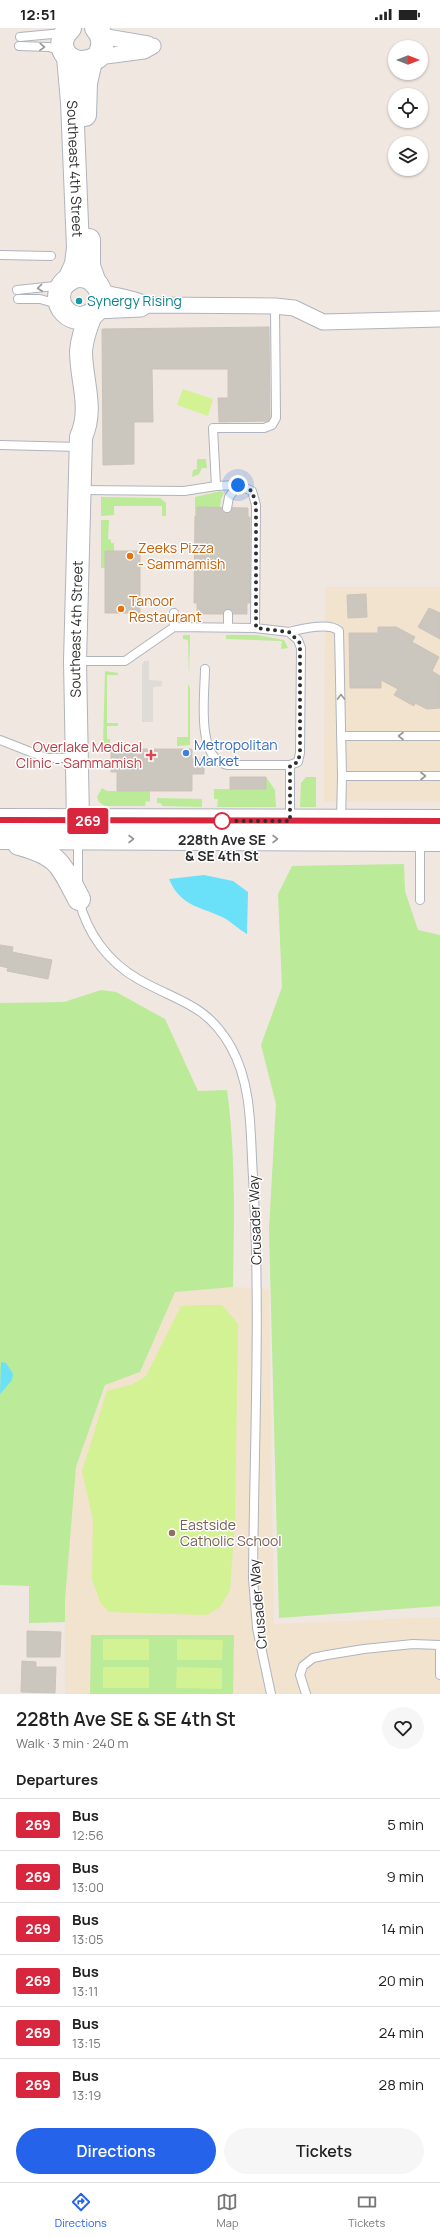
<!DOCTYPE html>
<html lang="en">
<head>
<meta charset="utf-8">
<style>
  body { margin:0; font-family:Manrope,sans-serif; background:#f6f6f6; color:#222; height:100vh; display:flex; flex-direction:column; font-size:15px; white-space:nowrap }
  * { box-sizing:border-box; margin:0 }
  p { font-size:13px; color:#767676 }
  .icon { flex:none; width:22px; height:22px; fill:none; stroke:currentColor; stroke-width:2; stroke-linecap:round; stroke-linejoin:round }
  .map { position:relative; height:1666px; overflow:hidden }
  .sheet { display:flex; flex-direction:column; background:#fff; flex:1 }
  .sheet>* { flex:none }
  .badge { padding:0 8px; border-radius:3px; font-size:14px; line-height:26px }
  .needle { width:26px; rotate:90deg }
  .tools { position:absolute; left:388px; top:12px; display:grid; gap:8px }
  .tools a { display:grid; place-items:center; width:40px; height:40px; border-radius:50%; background:#fff; box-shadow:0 1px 3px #0004; font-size:20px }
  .you { position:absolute; width:20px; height:20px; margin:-10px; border:3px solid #fff; border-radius:50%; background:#1a73e8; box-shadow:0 0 0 6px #1a73e833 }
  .map>.badge { position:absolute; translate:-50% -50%; box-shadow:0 0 0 2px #fff }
  h2 { padding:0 16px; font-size:15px; line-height:36px }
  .round { display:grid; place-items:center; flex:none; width:42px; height:42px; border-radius:21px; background:#f6f6f6 }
  .overview { display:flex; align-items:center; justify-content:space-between; height:68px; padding:0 16px }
  h1 { font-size:19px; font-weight:600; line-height:30px }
  .button { display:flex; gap:8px; margin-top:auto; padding:8px 16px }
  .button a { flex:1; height:46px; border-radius:24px; background:#2563eb; color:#fff; font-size:16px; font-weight:600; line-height:46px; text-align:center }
  .button a+a { background:#f6f6f6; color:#222 }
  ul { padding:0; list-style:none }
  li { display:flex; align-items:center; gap:12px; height:52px; padding:0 16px; border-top:1px solid #e0e0e0 }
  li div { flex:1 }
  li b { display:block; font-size:15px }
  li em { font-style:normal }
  li .badge { min-width:44px; font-weight:700; text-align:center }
  .status { display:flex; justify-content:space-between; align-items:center; height:28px; padding:0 20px; background:#fff; direction:ltr }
  .status svg { height:11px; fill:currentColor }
  .dock { display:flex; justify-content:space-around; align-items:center; height:56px; border-top:1px solid #e0e0e0; background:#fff; font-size:11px; color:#767676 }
  .dock a { display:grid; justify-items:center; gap:2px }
  .dock .active { color:#2563eb }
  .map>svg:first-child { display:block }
</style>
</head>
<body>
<div class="status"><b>12:51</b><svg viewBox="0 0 49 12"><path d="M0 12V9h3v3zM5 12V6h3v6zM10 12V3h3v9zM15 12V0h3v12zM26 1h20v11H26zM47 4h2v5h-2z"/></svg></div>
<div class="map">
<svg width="440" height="1666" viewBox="0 0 440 1666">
  <rect width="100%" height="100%" fill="#f0e7e0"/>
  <path fill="#f2e3ce" d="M325 559H440V774H324Z
    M233 1259 269 1261 274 1596 440 1589V1666H65V1572L76 1439 106 1357 140 1344 175 1264Z"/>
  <path fill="#bbea98" d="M197 431H206L207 440H202L199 446 192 449 193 442 197 441Z
    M221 463 224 465 221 471 220 480 195 488V469Z
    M101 469 160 470 166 475V488H162V478H114V487L101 488Z
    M101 492H109L108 511 111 512V515H114V523H105V540H101Z
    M183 607H190L189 648 188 612 183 611Z
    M226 607H256L284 612 288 620 281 621 282 613 226 611Z
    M105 643 118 645V647H107V695H118V698H107V711H110V718L103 717Z
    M188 656 190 660V717L177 718V709H188Z
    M266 749 275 762 276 779H217L218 771H214V761H266Z
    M306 749H316V779H300L301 755Z
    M102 760 107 763H150V774L146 773 145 778H105L99 774 97 769Z
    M157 770 202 771V779L162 778 161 775H157Z
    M404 836 405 863 418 902 440 907V1578L279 1590 269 1201 276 1076 261 1017 282 959 278 866 292 838Z
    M101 962 116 964 165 991 198 1063 227 1062C236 1127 234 1194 233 1259L175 1264 140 1344 105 1357 76 1439 65 1572V1594L29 1595V1558L0 1557V975L64 974Z
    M91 1607H234L233 1666H90Z"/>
  <path fill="#d2f293" d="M183 361 213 371 208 388 177 377Z
    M200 1277H222L238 1296 235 1492 230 1562 220 1579 206 1587 109 1584 101 1576 92 1552 93 1492 82 1443 107 1363 133 1356 146 1348 181 1278Z
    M103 1611H149V1632H103Z
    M177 1611 223 1612 222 1632H177Z
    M103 1639H149V1660H103Z
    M177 1639 222 1640V1661L176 1660Z"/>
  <path fill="#dfdbd7" d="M144 633H149V652L162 653V658L153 659V694H142V637Z"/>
  <path fill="#6be0f9" d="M204 847 233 853 248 864 247 906C238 901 230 892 220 888 197 878 180 877 169 851Z
    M1 1334 6 1335 13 1346 12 1352 0 1366Z"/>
  <path fill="#cbc6be" stroke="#ccc3b8" d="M269 299 270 393 219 394 218 370H228V341H152L153 394H134V436L103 437 102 301Z
    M197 479 248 480V489H250V575H247V586H197V575H194L195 488H197Z
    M105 523H140V585H105Z
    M366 566 367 589 348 590 347 567Z
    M429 580 440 585V611L418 599Z
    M378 599H396L415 609 412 614 439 629 432 643 440 648V680L427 681 415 675 414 678 394 667 398 661 381 652V660H350L349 605H378Z
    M111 721H192V731H204V746H192V763H117V744H111Z
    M230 749H266V761H230Z
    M0 917 13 919 12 924 52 932 48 951 7 943 8 940 0 938Z
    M27 1603 61 1604 60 1629H27Z
    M22 1633 36 1634V1639H56L55 1665 21 1664Z"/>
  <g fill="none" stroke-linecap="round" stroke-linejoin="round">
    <g stroke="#afb4be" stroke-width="10">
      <path id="lane" d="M20 9 63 5
        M19 18 49 19 62 23
        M0 227 51 228
        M17 262 64 257
        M18 271H40L61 277
        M0 417 79 419
        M81 462 184 463 216 458
        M227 480 229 469 238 457
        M174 585V599
        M228 599V586
        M255 600 256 477 252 463 238 457 216 458 213 400H264L272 397 276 390 275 278
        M289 604C301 601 329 594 339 603L342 748 341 792
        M76 633H125L174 599 255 600 289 604 298 612 301 620 300 725 298 734 290 737H228C195 732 205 665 205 641
        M341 708H440
        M0 712 46 730H76
        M342 748H440
        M290 792V737
        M420 813V872
        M78 854V812
        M79 872C87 905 108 934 138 951 178 974 206 975 231 1019 253 1059 250 1105 253 1149 261 1282 254 1417 253 1550L257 1600 271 1666
        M306 1666 300 1647 303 1638 313 1630 327 1627 364 1621 413 1616 440 1617V1647"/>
    </g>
    <g stroke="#afb4be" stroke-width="17">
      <path id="street" d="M101 8 148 16
        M98 29 144 23 153 18
        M100 264C111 267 139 271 146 277
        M96 283 141 281 147 277 275 278 294 280 323 294 440 291"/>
    </g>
    <g stroke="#afb4be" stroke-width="24">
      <g id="secondary">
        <path d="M70 0C50 19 72 45 98 29 104 18 104 9 96 0"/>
        <path id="s1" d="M68 29 72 74 78 220 76 236 69 252"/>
        <path d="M85 87 86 55 91 33"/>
        <path d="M89 212V238L95 255"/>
        <circle cx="80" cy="269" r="21"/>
        <path d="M0 792 440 793"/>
        <path id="s2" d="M78 793 75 633 81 409C94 380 81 353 81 323 82 311 86 299 91 287"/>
        <path d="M0 810 440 812"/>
        <path d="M19 816C59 827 60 835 79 871"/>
      </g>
    </g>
    <use href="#lane" stroke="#fff" stroke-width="8"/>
    <use href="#street" stroke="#fff" stroke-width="15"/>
    <use href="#secondary" stroke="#fff" stroke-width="22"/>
  </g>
  <defs><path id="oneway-chevron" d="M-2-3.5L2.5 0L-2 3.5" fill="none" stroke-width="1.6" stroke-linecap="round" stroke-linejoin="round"/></defs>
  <g stroke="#969696">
    <use href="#oneway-chevron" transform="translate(42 19) rotate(3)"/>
    <use href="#oneway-chevron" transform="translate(40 260) rotate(174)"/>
    <use href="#oneway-chevron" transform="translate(341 669) rotate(-91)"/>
    <use href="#oneway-chevron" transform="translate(401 708) rotate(180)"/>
    <use href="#oneway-chevron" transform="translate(423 748)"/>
    <use href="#oneway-chevron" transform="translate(131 811)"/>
    <use href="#oneway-chevron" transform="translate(275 811)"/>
  </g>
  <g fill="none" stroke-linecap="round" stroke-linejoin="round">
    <g stroke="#fff" stroke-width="9">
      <path id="line" d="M0 792 440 793"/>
    </g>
    <use href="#line" stroke="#d7263d" stroke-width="6"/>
    <path stroke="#2e2e2e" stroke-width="4" stroke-dasharray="0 7.2" d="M222 793H290V738L298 734 300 725V615L289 604 256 600V477L252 463 238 457"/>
  </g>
  <circle fill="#0f9aa8" stroke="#fff" stroke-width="1.5" cx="79" cy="273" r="4"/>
  <g fill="#e8710a" stroke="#fff" stroke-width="1.5">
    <circle cx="130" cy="528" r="4"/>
    <circle cx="121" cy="581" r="4"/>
  </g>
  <circle fill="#3f7fe0" stroke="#fff" stroke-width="1.5" cx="186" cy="725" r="4"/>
  <path fill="#e0444e" stroke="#fff" stroke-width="1.5" d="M149 721h4v4h4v4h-4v4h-4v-4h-4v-4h4z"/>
  <circle fill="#fff" stroke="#d7263d" stroke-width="2" cx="222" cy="793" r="8"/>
  <circle fill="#8d6e63" stroke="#fff" stroke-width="1.5" cx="172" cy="1505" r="4"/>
  <g text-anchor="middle" stroke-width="3" stroke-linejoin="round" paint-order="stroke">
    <g font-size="14" fill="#2e2e2e" stroke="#fff">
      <text dy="5" stroke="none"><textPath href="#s1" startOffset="112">Southeast 4th Street</textPath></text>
      <text dy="5" stroke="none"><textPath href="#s2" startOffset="192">Southeast 4th Street</textPath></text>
      <text transform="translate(255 1192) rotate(-92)" y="5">Crusader Way</text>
      <text transform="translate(258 1576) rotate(-95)" y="5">Crusader Way</text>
    </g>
    <g font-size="14" fill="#0d838f" stroke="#fff" text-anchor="start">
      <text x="87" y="278">Synergy Rising</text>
    </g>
    <g font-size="14" fill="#c56008" stroke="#fff" text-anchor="start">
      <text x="138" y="525">Zeeks Pizza<tspan x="138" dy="16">- Sammamish</tspan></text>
      <text x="129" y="578">Tanoor<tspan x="129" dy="16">Restaurant</tspan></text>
    </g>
    <g font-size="14" fill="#366cbe" stroke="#fff" text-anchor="start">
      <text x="194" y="722">Metropolitan<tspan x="194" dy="16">Market</tspan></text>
    </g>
    <g font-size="14" fill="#be3a42" stroke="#fff" text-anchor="end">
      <text x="142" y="724">Overlake Medical<tspan x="142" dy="16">Clinic - Sammamish</tspan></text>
    </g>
    <g font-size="14" font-weight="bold" fill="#2e2e2e" stroke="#fff">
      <text x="222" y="817">228th Ave SE<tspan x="222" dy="16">&amp; SE 4th St</tspan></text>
    </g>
    <g font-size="14" fill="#785e54" stroke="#fff" text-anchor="start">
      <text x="180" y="1502">Eastside<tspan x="180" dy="16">Catholic School</tspan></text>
    </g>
  </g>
</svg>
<div class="tools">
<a><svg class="needle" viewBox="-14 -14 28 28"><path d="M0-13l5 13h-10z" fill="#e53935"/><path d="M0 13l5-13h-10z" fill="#767676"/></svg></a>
<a><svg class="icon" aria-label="locate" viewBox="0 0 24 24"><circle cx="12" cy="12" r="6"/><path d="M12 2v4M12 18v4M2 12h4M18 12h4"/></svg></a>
<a><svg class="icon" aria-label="layers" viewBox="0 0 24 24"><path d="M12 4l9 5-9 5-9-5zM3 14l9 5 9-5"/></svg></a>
</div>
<div class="you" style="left:238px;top:457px"></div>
<b class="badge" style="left:88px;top:793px;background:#d7263d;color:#fff">269</b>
</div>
<section class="sheet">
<div class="overview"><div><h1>228th Ave SE &amp; SE 4th St</h1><p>Walk · 3 min · 240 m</p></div><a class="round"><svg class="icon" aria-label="heart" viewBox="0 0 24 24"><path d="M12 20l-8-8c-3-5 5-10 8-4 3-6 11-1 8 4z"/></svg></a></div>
<h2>Departures</h2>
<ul>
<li><span class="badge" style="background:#d7263d;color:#fff">269</span><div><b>Bus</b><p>12:56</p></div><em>5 min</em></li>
<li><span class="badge" style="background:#d7263d;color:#fff">269</span><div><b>Bus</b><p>13:00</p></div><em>9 min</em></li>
<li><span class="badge" style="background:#d7263d;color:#fff">269</span><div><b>Bus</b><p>13:05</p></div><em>14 min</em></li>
<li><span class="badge" style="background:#d7263d;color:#fff">269</span><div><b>Bus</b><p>13:11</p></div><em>20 min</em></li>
<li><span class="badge" style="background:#d7263d;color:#fff">269</span><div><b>Bus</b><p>13:15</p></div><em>24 min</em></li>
<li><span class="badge" style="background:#d7263d;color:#fff">269</span><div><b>Bus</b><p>13:19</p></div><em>28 min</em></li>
</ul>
<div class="button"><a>Directions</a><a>Tickets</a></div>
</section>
<nav class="dock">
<a class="active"><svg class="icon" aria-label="directions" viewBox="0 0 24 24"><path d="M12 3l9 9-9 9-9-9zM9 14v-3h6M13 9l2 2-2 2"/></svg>Directions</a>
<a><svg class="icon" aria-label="map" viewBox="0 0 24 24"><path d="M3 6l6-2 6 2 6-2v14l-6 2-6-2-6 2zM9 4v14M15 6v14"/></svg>Map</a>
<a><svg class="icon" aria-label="tickets" viewBox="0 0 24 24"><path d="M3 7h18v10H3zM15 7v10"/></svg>Tickets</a>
</nav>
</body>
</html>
